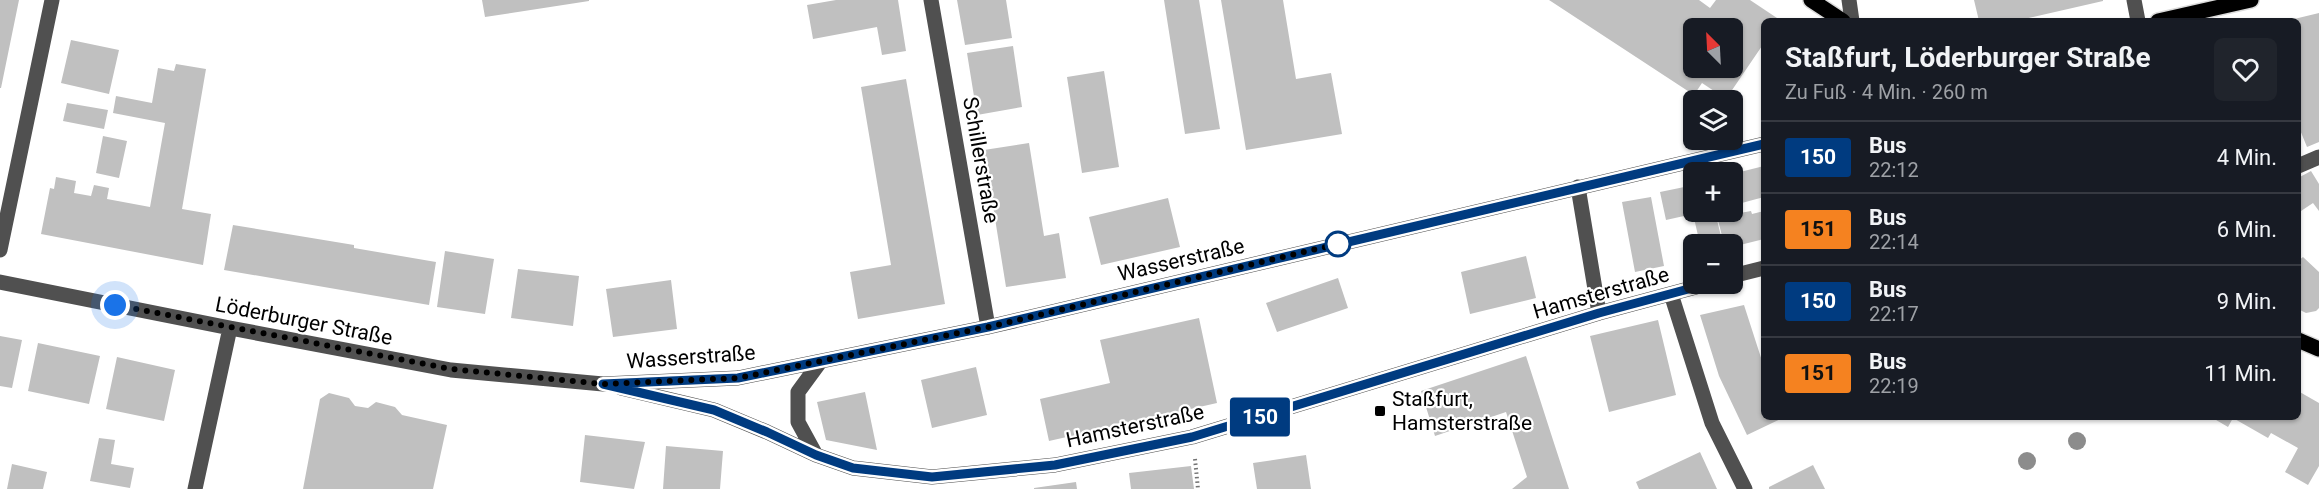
<!DOCTYPE html>
<html lang="de">
<head>
<meta charset="utf-8">
<style>
  body { margin:0; font-family:Roboto,sans-serif; background:#20242c; color:#f1f3f6; height:100vh; display:flex; flex-direction:column; font-size:22px; white-space:nowrap }
  * { box-sizing:border-box; margin:0 }
  p { font-size:20px; color:#9ea1a6 }
  .icon { flex:none; width:33px; height:33px; fill:none; stroke:currentColor; stroke-width:2; stroke-linecap:round; stroke-linejoin:round }
  .map { position:relative; flex:1; overflow:hidden }
  .drawer { position:absolute; left:1761px; top:18px; width:540px; height:402px; display:flex; flex-direction:column; background:#171b24; border-radius:9px; box-shadow:0 2px 4px #0004 }
  .drawer>* { flex:none }
  .badge { padding:0 12px; border-radius:4px; font-size:21px; line-height:39px }
  .needle { width:39px; rotate:336deg }
  .tools { position:absolute; left:1683px; top:18px; display:grid; gap:12px }
  .tools a { display:grid; place-items:center; width:60px; height:60px; border-radius:9px; background:#171b24; box-shadow:0 2px 4px #0004; font-size:30px }
  .you { position:absolute; width:30px; height:30px; margin:-15px; border:4px solid #fff; border-radius:50%; background:#1a73e8; box-shadow:0 0 0 9px #1a73e833 }
  .map>.badge { position:absolute; translate:-50% -50%; box-shadow:0 0 0 3px #fff }
  .round { display:grid; place-items:center; flex:none; width:63px; height:63px; border-radius:9px; background:#20242c }
  .summary { display:flex; align-items:center; justify-content:space-between; height:102px; padding:0 24px }
  h1 { font-size:28px; font-weight:700; line-height:45px }
  ul { padding:0; list-style:none }
  li { display:flex; align-items:center; gap:18px; height:72px; padding:0 24px; border-top:2px solid #363941 }
  li div { flex:1 }
  li b { display:block; font-size:22px }
  li em { font-style:normal }
  li .badge { min-width:66px; font-weight:700; text-align:center }
  .map>svg:first-child { display:block }
</style>
</head>
<body>
<div class="map">
<svg width="2319" height="489" viewBox="0 0 2319 489">
  <rect width="100%" height="100%" fill="#fff"/>
  <path fill="#c0c0c0" fill-rule="evenodd" d="M0 0H19L1 88H0Z
    M482 0H589V1L485 17Z
    M836 0H898L906 51 882 55 877 27 813 39 807 5Z
    M957 0H1006L1012 38 965 45Z
    M1164 0H1199L1220 129 1185 134Z
    M1221 0H1283L1296 79 1331 73 1342 134 1246 150Z
    M1549 0H1699L1710 8 1716 0H1750L1780 20 1764 21V43L1726 99 1702 83 1694 95ZM1694 28H1732V68H1694Z
    M1974 0H2103V1L2015 21H1979Z
    M2319 13V142L2307 147 2298 125V21L2290 20Z
    M71 40 119 50 109 94 61 83Z
    M1013 46 1022 107 977 115 967 53Z
    M176 64 206 69 182 209 211 214 203 265 41 234 50 188 54 189 56 177 76 181 74 193 91 196 94 185 109 188 107 199 150 207 165 123 113 113 116 96 152 103 158 68 174 71Z
    M1104 71 1119 167 1082 173 1067 77Z
    M906 79 945 304 858 319 850 272 891 265 861 87Z
    M67 103 108 110 104 129 63 121Z
    M103 136 127 141 119 178 96 173Z
    M1029 143 1044 236 1059 233 1066 278 1006 287 984 150Z
    M1764 166V197L1738 204 1740 213 1751 211 1752 214 1764 211V239L1732 247V244H1724L1716 212H1732V174Z
    M2311 171 2319 184V211L2313 203 2298 213V178Z
    M1694 185V212H1715L1723 244H1700L1693 214 1666 220 1660 192Z
    M1651 197 1664 266 1635 272 1622 202Z
    M1168 198 1180 247 1101 265 1089 217Z
    M233 225 354 245V248L436 262 429 305 224 270Z
    M445 251 494 259 485 314 437 307Z
    M1526 256 1536 298 1470 314 1461 272Z
    M2303 257 2319 272V308L2316 311 2306 313 2298 309V261Z
    M518 269 579 276 573 326 511 318Z
    M1338 278 1348 308 1277 332 1266 303Z
    M671 280 677 329 613 337 606 289Z
    M1744 305 1764 367V417H1785L1747 435 1719 376 1700 315Z
    M1199 318 1217 403 1049 441 1040 399 1110 383 1100 340Z
    M1658 320 1676 395 1609 412 1590 336Z
    M0 336 22 340 12 388 0 386Z
    M38 343 100 356 89 404 28 391Z
    M1526 356 1553 440 1569 489H1512L1527 477 1506 412 1435 436 1421 391Z
    M117 357 175 370 164 421 106 409Z
    M976 367 987 415 932 428 921 380Z
    M2298 391 2319 403V466L2308 485 2285 472 2298 448 2271 433 2268 438 2233 418 2228 427 2211 417H2298Z
    M865 392 877 450 826 440 817 402Z
    M329 393 349 398 355 406 368 408 376 402 395 407 402 415 447 425 433 489H303L320 399Z
    M585 435 645 442 634 489 580 482Z
    M99 438 115 440 111 464 134 468 130 488 90 481Z
    M666 446 723 451 720 489H663Z
    M1700 452 1717 489H1639L1636 482Z
    M1306 455 1311 489H1257L1253 463Z
    M12 464 47 472 43 489H7Z
    M1813 465 1825 489H1769V487Z
    M1191 466 1194 489H1131L1129 473Z
    M1076 482 1077 489H1034V488Z"/>
  <g fill="none" stroke-linecap="round" stroke-linejoin="round">
    <g stroke="#dbdbdb" stroke-width="18">
      <path id="major" d="M1811 0 1843 21
        M2158 21 2251 0
        M2298 340 2319 349"/>
    </g>
    <path stroke="#727272" stroke-width="4" stroke-dasharray="1.5 3" stroke-linecap="butt" d="M1195 459 1198 489"/>
    <path stroke="#505050" stroke-width="15" d="M931 0 988 327
      M1849 0 1852 21
      M2134 0 2138 21
      M2298 166 2319 157
      M1578 187 1599 313
      M0 250 52 0
      M1732 276 1764 268
      M0 282 230 328 451 370 603 384 738 378 988 327 1764 144
      M1671 294 1712 423 1745 489
      M621 388 714 410 767 432 816 455 853 468 932 477 1055 465 1192 437 1599 313 1707 284
      M816 455 798 422V392L820 362
      M195 489 230 328"/>
    <use href="#major" stroke="#000" stroke-width="15"/>
  </g>
  <g fill="#8c8c8c">
    <circle cx="2077" cy="441" r="9"/>
    <circle cx="2027" cy="461" r="9"/>
  </g>
  <g fill="none" stroke-linecap="round" stroke-linejoin="round">
    <g stroke="#fff" stroke-width="14">
      <path id="line" d="M1707 284 1599 313 1192 437 1055 465 932 477 853 468 816 455 767 432 714 410 603 384 738 378 988 327 1764 144"/>
    </g>
    <use href="#line" stroke="#003b80" stroke-width="9"/>
    <path stroke="#000" stroke-width="6" stroke-dasharray="0 10.8" d="M115 305 451 369 603 384 738 378 988 327 1338 244"/>
  </g>
  <circle fill="#fff" stroke="#003b80" stroke-width="3" cx="1338" cy="244" r="12"/>
  <rect fill="#000" stroke="#fff" stroke-width="2" x="1374" y="405" width="12" height="12" rx="3"/>
  <g text-anchor="middle" stroke-width="4.5" stroke-linejoin="round" paint-order="stroke">
    <g font-size="21" fill="#000" stroke="#fff">
      <text transform="translate(981 160) rotate(80)" y="7">Schillerstraße</text>
      <text transform="translate(1181 260) rotate(-13)" y="7">Wasserstraße</text>
      <text transform="translate(1601 293) rotate(-16)" y="7">Hamsterstraße</text>
      <text transform="translate(304 321) rotate(11)" y="7">Löderburger Straße</text>
      <text transform="translate(691 357) rotate(-4)" y="7">Wasserstraße</text>
      <text transform="translate(1135 426) rotate(-12)" y="7">Hamsterstraße</text>
    </g>
    <g font-size="21" fill="#000" stroke="#fff" text-anchor="start">
      <text x="1392" y="406">Staßfurt,<tspan x="1392" dy="24">Hamsterstraße</tspan></text>
    </g>
  </g>
</svg>
<div class="tools">
<a><svg class="needle" viewBox="-14 -14 28 28"><path d="M0-13l5 13h-10z" fill="#e53935"/><path d="M0 13l5-13h-10z" fill="#9ea1a6"/></svg></a>
<a><svg class="icon" aria-label="layers" viewBox="0 0 24 24"><path d="M12 4l9 5-9 5-9-5zM3 14l9 5 9-5"/></svg></a>
<a>+</a>
<a>−</a>
</div>
<div class="you" style="left:115px;top:305px"></div>
<b class="badge" style="left:1260px;top:417px;background:#003b80;color:#fff">150</b>
<section class="drawer">
<div class="summary"><div><h1>Staßfurt, Löderburger Straße</h1><p>Zu Fuß · 4 Min. · 260 m</p></div><a class="round"><svg class="icon" aria-label="heart" viewBox="0 0 24 24"><path d="M12 20l-8-8c-3-5 5-10 8-4 3-6 11-1 8 4z"/></svg></a></div>
<ul>
<li><span class="badge" style="background:#003b80;color:#fff">150</span><div><b>Bus</b><p>22:12</p></div><em>4 Min.</em></li>
<li><span class="badge" style="background:#f58220;color:#111">151</span><div><b>Bus</b><p>22:14</p></div><em>6 Min.</em></li>
<li><span class="badge" style="background:#003b80;color:#fff">150</span><div><b>Bus</b><p>22:17</p></div><em>9 Min.</em></li>
<li><span class="badge" style="background:#f58220;color:#111">151</span><div><b>Bus</b><p>22:19</p></div><em>11 Min.</em></li>
</ul>
</section>
</div>
</body>
</html>
